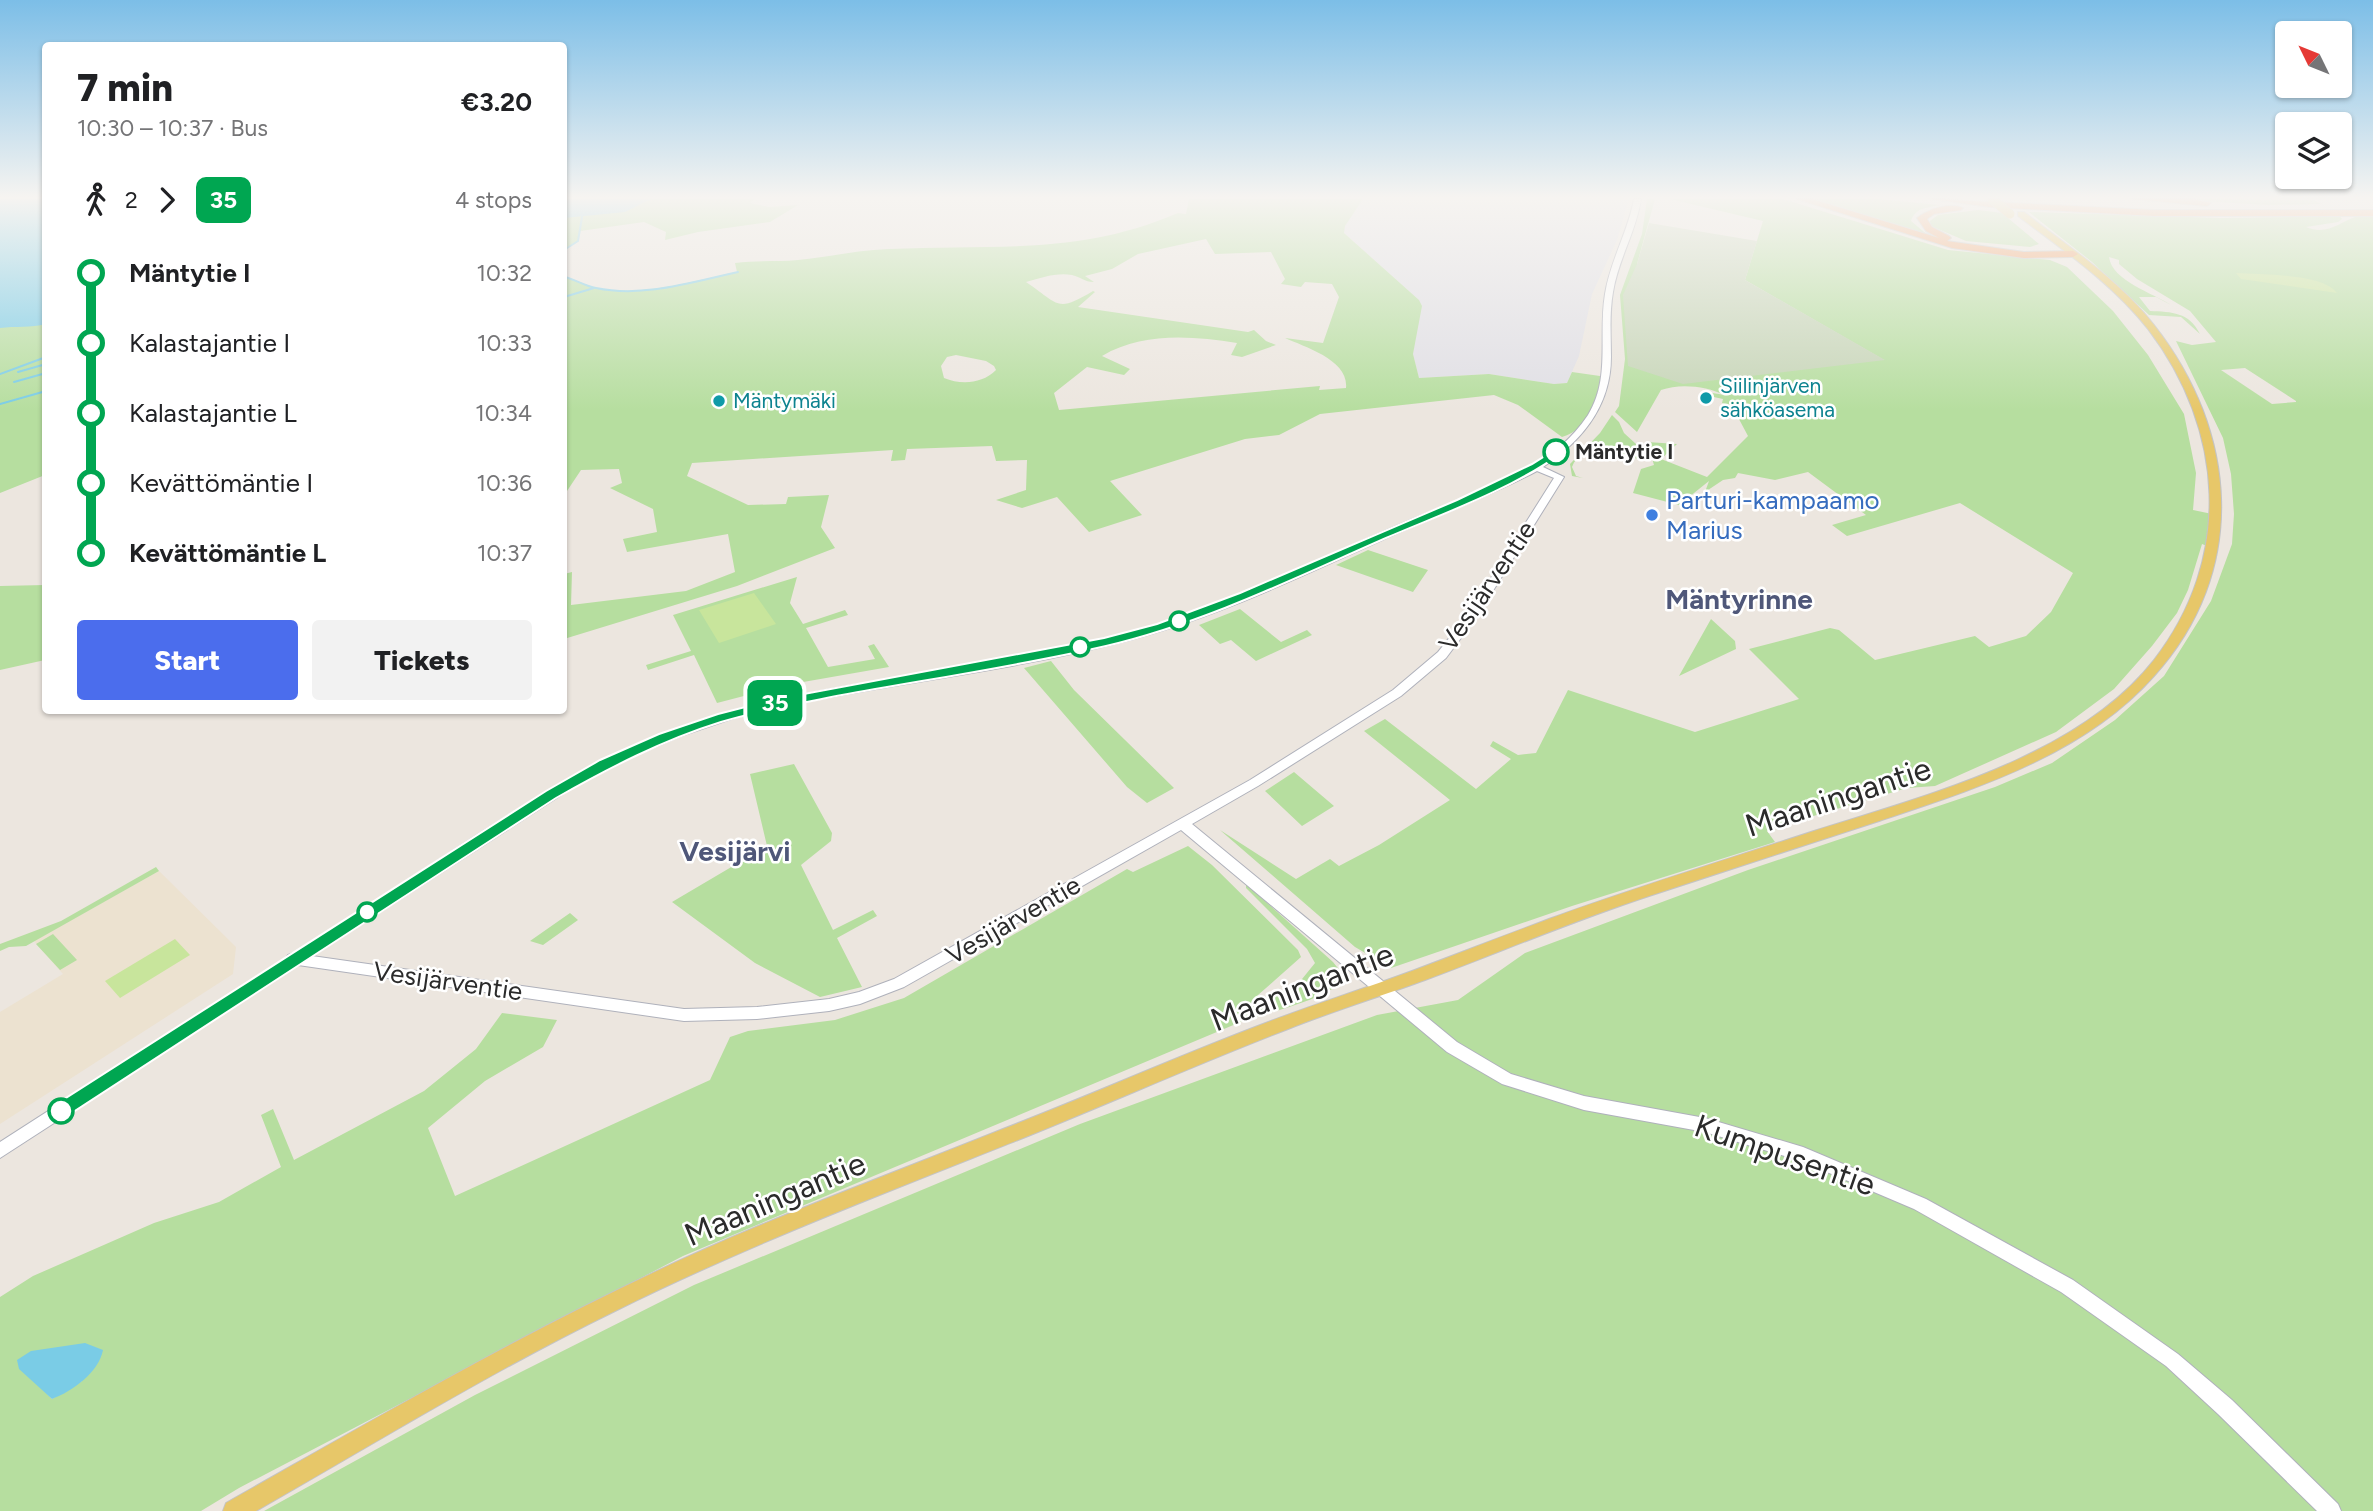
<!DOCTYPE html>
<html lang="en">
<head>
<meta charset="utf-8">
<style>
  body { margin:0; font-family:Figtree,sans-serif; background:#f2f2f2; color:#202124; height:100vh; display:flex; flex-direction:column; font-size:26px; white-space:nowrap }
  * { box-sizing:border-box; margin:0 }
  p { font-size:23px; color:#757577 }
  .icon { flex:none; width:38px; height:38px; fill:none; stroke:currentColor; stroke-width:2; stroke-linecap:round; stroke-linejoin:round }
  .map { position:relative; flex:1; overflow:hidden }
  .drawer { position:absolute; left:42px; top:42px; width:525px; height:672px; display:flex; flex-direction:column; background:#fff; border-radius:7px; box-shadow:0 2px 5px #0004 }
  .drawer>* { flex:none }
  .badge { padding:0 14px; border-radius:10px; font-size:24px; line-height:46px }
  .needle { width:46px; rotate:313deg }
  .tools { position:absolute; left:2275px; top:21px; display:grid; gap:14px }
  .tools a { display:grid; place-items:center; width:77px; height:77px; border-radius:7px; background:#fff; box-shadow:0 2px 5px #0004; font-size:35px }
  .map>.badge { position:absolute; translate:-50% -50%; box-shadow:0 0 0 4px #fff }
  .legs { display:flex; align-items:center; gap:10px; height:77px; padding:0 35px; font-size:23px }
  .legs p { margin-inline-start:auto }
  .headline { display:flex; align-items:center; justify-content:space-between; height:119px; padding:0 35px }
  h1 { font-size:38px; font-weight:800; line-height:52px }
  .action { display:flex; gap:14px; margin-top:auto; padding:14px 35px }
  .action a { flex:1; height:80px; border-radius:7px; background:#4b6ded; color:#fff; font-size:28px; font-weight:800; line-height:80px; text-align:center }
  .action a+a { background:#f2f2f2; color:#202124 }
  ul { padding:0 35px; list-style:none }
  li { display:flex; align-items:center; gap:24px; height:70px; font-size:26px }
  li i { display:grid; place-items:center; width:10px; height:100%; margin:0 9px; background:currentColor }
  li i::after { content:''; width:18px; height:18px; margin:-9px; border:5px solid; border-radius:50%; background:#fff }
  li p { margin-inline-start:auto }
  li:first-child i { background:linear-gradient(#0000 50%,currentColor 0) }
  li:last-child i { background:linear-gradient(currentColor 50%,#0000 0) }
  .map>svg:first-child { display:block }
</style>
</head>
<body>
<div class="map">
<svg width="2373" height="1511" viewBox="0 0 2373 1511">
  <rect width="100%" height="100%" fill="#ece6df"/>
  <path fill="#e0dfe5" d="M1363 199H1629L1617 240 1592 294 1579 356 1567 383 1554 384 1489 374 1419 378 1413 354 1419 300 1344 233 1345 226Z"/>
  <path fill="#ece2d0" d="M159 871 236 947 233 974 0 1124V1012L63 974 34 941Z"/>
  <path fill="#b6de9f" fill-rule="evenodd" d="M564 199H755L750 203 769 207 798 205 770 222 698 232 665 240 666 232 644 222 580 231 578 241 564 250Z
    M1189 199H1363L1345 226 1344 233 1419 300 1422 306 1413 354 1419 378 1489 374 1554 384 1567 383 1572 372 1607 377C1598 403 1590 428 1562 437L1518 405 1494 395 1320 414 1279 435 1245 439 1110 481 1142 515 1089 532 1057 497 1022 508 996 500 1026 490 1027 460 996 461 992 446 907 449 905 460 891 461 893 450 692 463 687 476 748 505 786 504 788 497 829 495 821 527 835 548 737 586 564 639V574L572 572 571 605 686 591 735 572 728 534 627 552 623 539 657 532 653 509 610 488 622 483 619 469 581 470 567 491H564V473L566 468H564V270L565 277C576 279 586 286 596 288 643 297 692 281 737 272L735 263C756 260 777 262 798 260 829 257 858 250 889 249 993 244 1078 256 1178 213L1186 214ZM1206 239 1215 254 1271 252 1285 279 1281 284 1301 287 1305 282 1332 284 1339 297 1323 343 1285 338C1305 347 1349 360 1346 388L1319 390 1320 386 1059 410 1054 393 1087 367 1124 375 1130 369 1102 356C1143 332 1191 336 1237 343L1231 355 1242 357 1276 345 1266 341 1254 330 1248 332 1078 307 1095 292 1093 291C1056 313 1060 305 1026 282 1040 278 1057 272 1072 275 1081 277 1084 282 1094 282L1085 276 1112 269 1138 254ZM956 355 986 361 994 366 996 370C982 384 961 385 944 378L941 366 947 357Z
    M1647 199H1655L1637 264 1884 360 1745 280 1763 221 1670 199H1783L1948 250 2050 260 2067 267 2113 311 2148 355 2184 414 2196 473 2193 510 2217 515 2212 548 2202 544 2188 590 2177 613 2152 646 2114 689 2056 732 1935 786 1907 788 1780 826 1767 831 1775 842 1572 906 1391 968 1355 947 1220 830 1296 879 1330 859 1339 866 1379 845 1450 800 1364 731 1385 719 1476 789 1511 759 1490 746 1493 741 1518 755 1536 753 1568 690 1695 732 1799 699 1749 649 1830 628 1839 630 1875 660 1975 636 1989 647 2026 636 2051 612 2073 573 1960 503 1847 536 1832 525 1866 515 1808 472 1775 480 1738 473 1735 478 1723 480 1705 492 1709 481 1679 505 1633 493 1641 469 1654 465 1647 442 1677 444 1661 459 1707 477 1748 436 1732 406 1722 403 1723 399 1709 396 1706 392 1725 395C1706 386 1680 383 1661 390L1637 432 1615 412 1619 406 1625 359 1620 295 1642 234Z
    M1810 199H1879L1939 205C1926 208 1915 208 1911 221L1930 237Z
    M2168 199 2314 200 2321 204 2267 205Z
    M1978 210 2002 213 2039 244 2030 247 1966 241 1931 226 1930 221 1938 215Z
    M2029 212 2222 218 2340 216 2342 219 2338 222 2306 227C2327 236 2340 222 2355 217 2360 215 2368 216 2373 216V1511H264L475 1395 694 1285 917 1192 1080 1124 1377 1015 1458 1000 1525 953 1748 870 1995 787 2052 763 2115 720 2164 676 2211 601 2232 544 2234 514 2231 474 2223 438 2176 341 2192 345 2216 342 2190 311 2137 279 2119 264V260L2109 257C2112 281 2153 293 2171 305L2156 297H2139L2150 311C2172 312 2189 312 2200 334L2181 317 2149 315 2092 262ZM2245 368 2296 401V402L2272 404 2221 370Z
    M45 315V475L0 493V323Z
    M1612 415 1619 422 1624 433 1636 444 1638 459C1620 453 1581 442 1572 467L1576 476 1583 478 1572 476 1570 464 1600 433Z
    M1368 550 1428 570 1413 592 1336 565Z
    M797 577 790 603 803 624 845 610 848 615 806 628 828 667 875 659 868 646 874 644 889 667 786 685 717 703 694 655 648 670 646 665 691 651 673 615Z
    M45 585V660L0 670V586Z
    M1240 609 1281 642 1307 630 1312 635 1256 661 1231 640 1220 644 1199 625Z
    M1711 619 1735 641 1736 649 1679 676Z
    M1051 661 1074 690 1174 788 1147 803 1127 787 1024 668Z
    M794 764 832 833 831 841 801 865 833 930 873 910 877 916 837 938 862 987 820 997 755 963 672 902 767 846 750 774Z
    M1294 772 1334 806 1302 826 1265 791Z
    M1188 846 1212 865 1298 950 1301 957 1258 995 1253 1005 1298 984 1315 963 1307 949 1246 888V884L1333 962 1345 977C1334 998 1266 1013 1243 1021L683 1256 239 1488 201 1511H0V1297L33 1276 154 1223 219 1202 281 1167 261 1115 273 1109 294 1160 424 1091 476 1049 502 1013 557 1020 543 1047 485 1081 428 1128 455 1196 710 1080 730 1037 748 1031 835 1020 904 998 1127 869 1133 872ZM30 1376 82 1381 52 1399Z
    M156 867 159 871 26 946 9 947 0 951V944L61 921Z
    M570 913 578 920 543 945 530 941Z
    M53 934 77 960 60 970 36 944Z"/>
  <path fill="#c6d5b7" d="M1649 223 1757 241 1745 280 1885 360 1683 384 1628 366 1623 295 1637 264Z"/>
  <path fill="#c8e59c" d="M2236 273C2261 275 2322 273 2337 293L2241 279Z
    M754 593 776 624 719 643 699 610Z
    M175 939 190 955 120 998 105 981Z"/>
  <path fill="#7acce6" d="M0 199H45L46 324C31 328 15 326 0 328Z
    M564 199H651L625 212 564 218Z
    M85 1343 103 1350C99 1372 73 1391 52 1399L19 1369 17 1360 31 1351Z"/>
  <g fill="none" stroke-linecap="round" stroke-linejoin="round">
    <path stroke="#7acce6" stroke-width="2" d="M564 250 578 241 582 217
      M564 270 565 277C576 280 585 286 596 288 643 298 692 282 738 272
      M564 297 594 288
      M18 372 46 364
      M0 374 46 357
      M14 382 46 373
      M0 404 46 391"/>
    <g stroke="#afb1bb" stroke-width="2">
      <path id="secondary" d="M1634 199H1641C1636 232 1618 260 1613 292 1609 314 1611 336 1611 357 1611 406 1582 441 1543 467L1564 477 1476 618 1446 658 1401 696 1258 786 1192 824 1457 1042 1511 1074 1584 1096 1705 1118 1803 1147 1926 1199 2073 1280 2178 1354 2232 1400 2338 1504 2341 1511H2317L2218 1414 2166 1366 2061 1292 1914 1209 1801 1161 1705 1132 1584 1110 1502 1084 1447 1052 1181 830 904 987 860 1004 829 1011 757 1019 684 1021 298 965 0 1158V1142L286 958 288 955 294 953C349 918 405 882 460 846 535 798 609 751 693 723 746 705 799 695 854 685 943 670 1034 658 1122 635 1224 609 1317 559 1413 519 1473 493 1550 473 1588 415 1611 378 1598 335 1605 294 1610 261 1628 232 1634 199ZM1537 471 1554 478 1467 616 1438 652 1393 690 1250 780 894 979 859 992 829 999 757 1007 684 1009 312 956 575 786 636 755 678 737 737 717 768 709C886 684 1005 672 1122 642 1213 619 1297 578 1382 540 1434 516 1487 498 1537 471Z"/>
    </g>
    <g stroke="#c4c4c4" stroke-width="2">
      <path id="primary" d="M2018 212H2024C2069 247 2119 280 2154 325 2238 432 2249 571 2154 676 2083 756 1974 789 1876 822 1800 847 1724 871 1649 896 1573 921 1500 952 1425 980 1379 997 1333 1011 1288 1029 1197 1064 1108 1104 1018 1140 882 1194 746 1246 615 1311 492 1371 375 1443 256 1511H223L226 1503C400 1405 571 1304 756 1227 838 1193 921 1162 1003 1129 1086 1097 1167 1061 1250 1029 1303 1008 1358 991 1412 971 1458 954 1503 936 1549 919 1636 887 1726 860 1814 831 1927 795 2078 757 2154 660 2233 558 2225 430 2148 329 2113 284 2063 250 2018 216Z"/>
    </g>
    <g stroke="#c4c4c4" stroke-width="2">
      <path id="highway" d="M1797 199H1812L1939 238 1926 231 1917 218C1928 209 1950 202 1963 208L1961 210 1934 214 1927 219 1932 227 1949 236 1951 238 1947 241 2024 252 2073 251 2078 254 2073 257 2024 258 1952 248Z
        M1932 199 2155 210H2373V216H2155L1990 207Z
        M2133 199H2192L2211 203 2207 206Z"/>
    </g>
    <use href="#secondary" fill="#fff" fill-rule="evenodd"/>
    <use href="#primary" fill="#e7c769" fill-rule="evenodd"/>
    <use href="#highway" fill="#f39e63" fill-rule="evenodd"/>
    <g stroke="#c4c4c4" stroke-width="10" stroke-linecap="butt">
      <path id="primary-bridge" d="M1992 199 2010 214"/>
    </g>
    <use href="#primary-bridge" stroke="#e7c769" stroke-width="9"/>
  </g>
  <linearGradient id="sky" x2="0" y2="1"><stop stop-color="#7cbee7"/><stop offset="0.48" stop-color="#f6f4f1"/><stop offset="1" stop-color="#f6f4f1" stop-opacity="0"/></linearGradient>
  <rect width="2373" height="411" fill="url(#sky)"/>
  <path fill="#00a651" stroke="#fff" stroke-width="2" d="M1556 449 1562 452 1560 454C1508 491 1444 513 1386 538 1295 578 1204 623 1106 646 1019 666 930 679 842 695 802 703 761 710 721 722 663 740 609 768 556 798L67 1116 61 1118 55 1116 52 1111 55 1105 546 791 600 760 659 734 718 714 777 699 1104 638 1157 624 1240 593 1457 500 1532 464Z"/>
  <g fill="#0f9aa8" stroke="#fff" stroke-width="2.5">
    <circle cx="1706" cy="398" r="7"/>
    <circle cx="719" cy="401" r="7"/>
  </g>
  <g fill="#fff" stroke="#00a651" stroke-width="3.5">
    <circle cx="1556" cy="452" r="12"/>
    <circle cx="1179" cy="621" r="9"/>
    <circle cx="1080" cy="647" r="9"/>
    <circle cx="367" cy="912" r="9"/>
    <circle cx="61" cy="1111" r="12"/>
  </g>
  <circle fill="#3f7fe0" stroke="#fff" stroke-width="2.5" cx="1652" cy="515" r="7"/>
  <g text-anchor="middle" stroke-width="5" stroke-linejoin="round" paint-order="stroke">
    <g font-size="21" fill="#0d838f" stroke="#fff" text-anchor="start">
      <text x="1720" y="393">Siilinjärven<tspan x="1720" dy="24">sähköasema</tspan></text>
      <text x="733" y="408">Mäntymäki</text>
    </g>
    <g font-size="21" font-weight="bold" fill="#2b2b2b" stroke="#fff" text-anchor="start">
      <text x="1575" y="459">Mäntytie I</text>
    </g>
    <g font-size="26" fill="#366cbe" stroke="#fff" text-anchor="start">
      <text x="1666" y="509">Parturi-kampaamo<tspan x="1666" dy="30">Marius</tspan></text>
    </g>
    <g font-size="26" fill="#2b2b2b" stroke="#fff">
      <text transform="translate(1487 586) rotate(-56)" y="9">Vesijärventie</text>
      <text transform="translate(1013 920) rotate(-30)" y="9">Vesijärventie</text>
      <text transform="translate(448 981) rotate(8)" y="9">Vesijärventie</text>
    </g>
    <g font-size="28" font-weight="bold" fill="#4f5779" stroke="#fff">
      <text x="1739" y="609">Mäntyrinne</text>
      <text x="735" y="861">Vesijärvi</text>
    </g>
    <g font-size="32" fill="#2b2b2b" stroke="#fff">
      <text transform="translate(1838 797) rotate(-18)" y="11">Maaningantie</text>
      <text transform="translate(1302 987) rotate(-21)" y="11">Maaningantie</text>
      <text transform="translate(1785 1155) rotate(19)" y="11">Kumpusentie</text>
      <text transform="translate(775 1199) rotate(-23)" y="11">Maaningantie</text>
    </g>
  </g>
</svg>
<div class="tools">
<a><svg class="needle" viewBox="-14 -14 28 28"><path d="M0-13l5 13h-10z" fill="#e53935"/><path d="M0 13l5-13h-10z" fill="#757577"/></svg></a>
<a><svg class="icon" aria-label="layers" viewBox="0 0 24 24"><path d="M12 4l9 5-9 5-9-5zM3 14l9 5 9-5"/></svg></a>
</div>
<b class="badge" style="left:775px;top:703px;background:#00a651;color:#fff">35</b>
<section class="drawer">
<div class="headline"><div><h1>7 min</h1><p>10:30 – 10:37 · Bus</p></div><b>€3.20</b></div>
<div class="legs"><svg class="icon" aria-label="walk" viewBox="0 0 24 24"><circle cx="13" cy="4" r="2"/><path d="M13 8l-2 6 4 7M11 14l-3 7M7 12l3-4h3l4 4"/></svg>2<svg class="icon" aria-label="forward" viewBox="0 0 24 24"><path d="M9 5l7 7-7 7"/></svg><b class="badge" style="background:#00a651;color:#fff">35</b><p>4 stops</p></div>
<ul>
<li><i style="color:#00a651"></i><b>Mäntytie I</b><p>10:32</p></li>
<li><i style="color:#00a651"></i><span>Kalastajantie I</span><p>10:33</p></li>
<li><i style="color:#00a651"></i><span>Kalastajantie L</span><p>10:34</p></li>
<li><i style="color:#00a651"></i><span>Kevättömäntie I</span><p>10:36</p></li>
<li><i style="color:#00a651"></i><b>Kevättömäntie L</b><p>10:37</p></li>
</ul>
<div class="action"><a>Start</a><a>Tickets</a></div>
</section>
</div>
</body>
</html>
